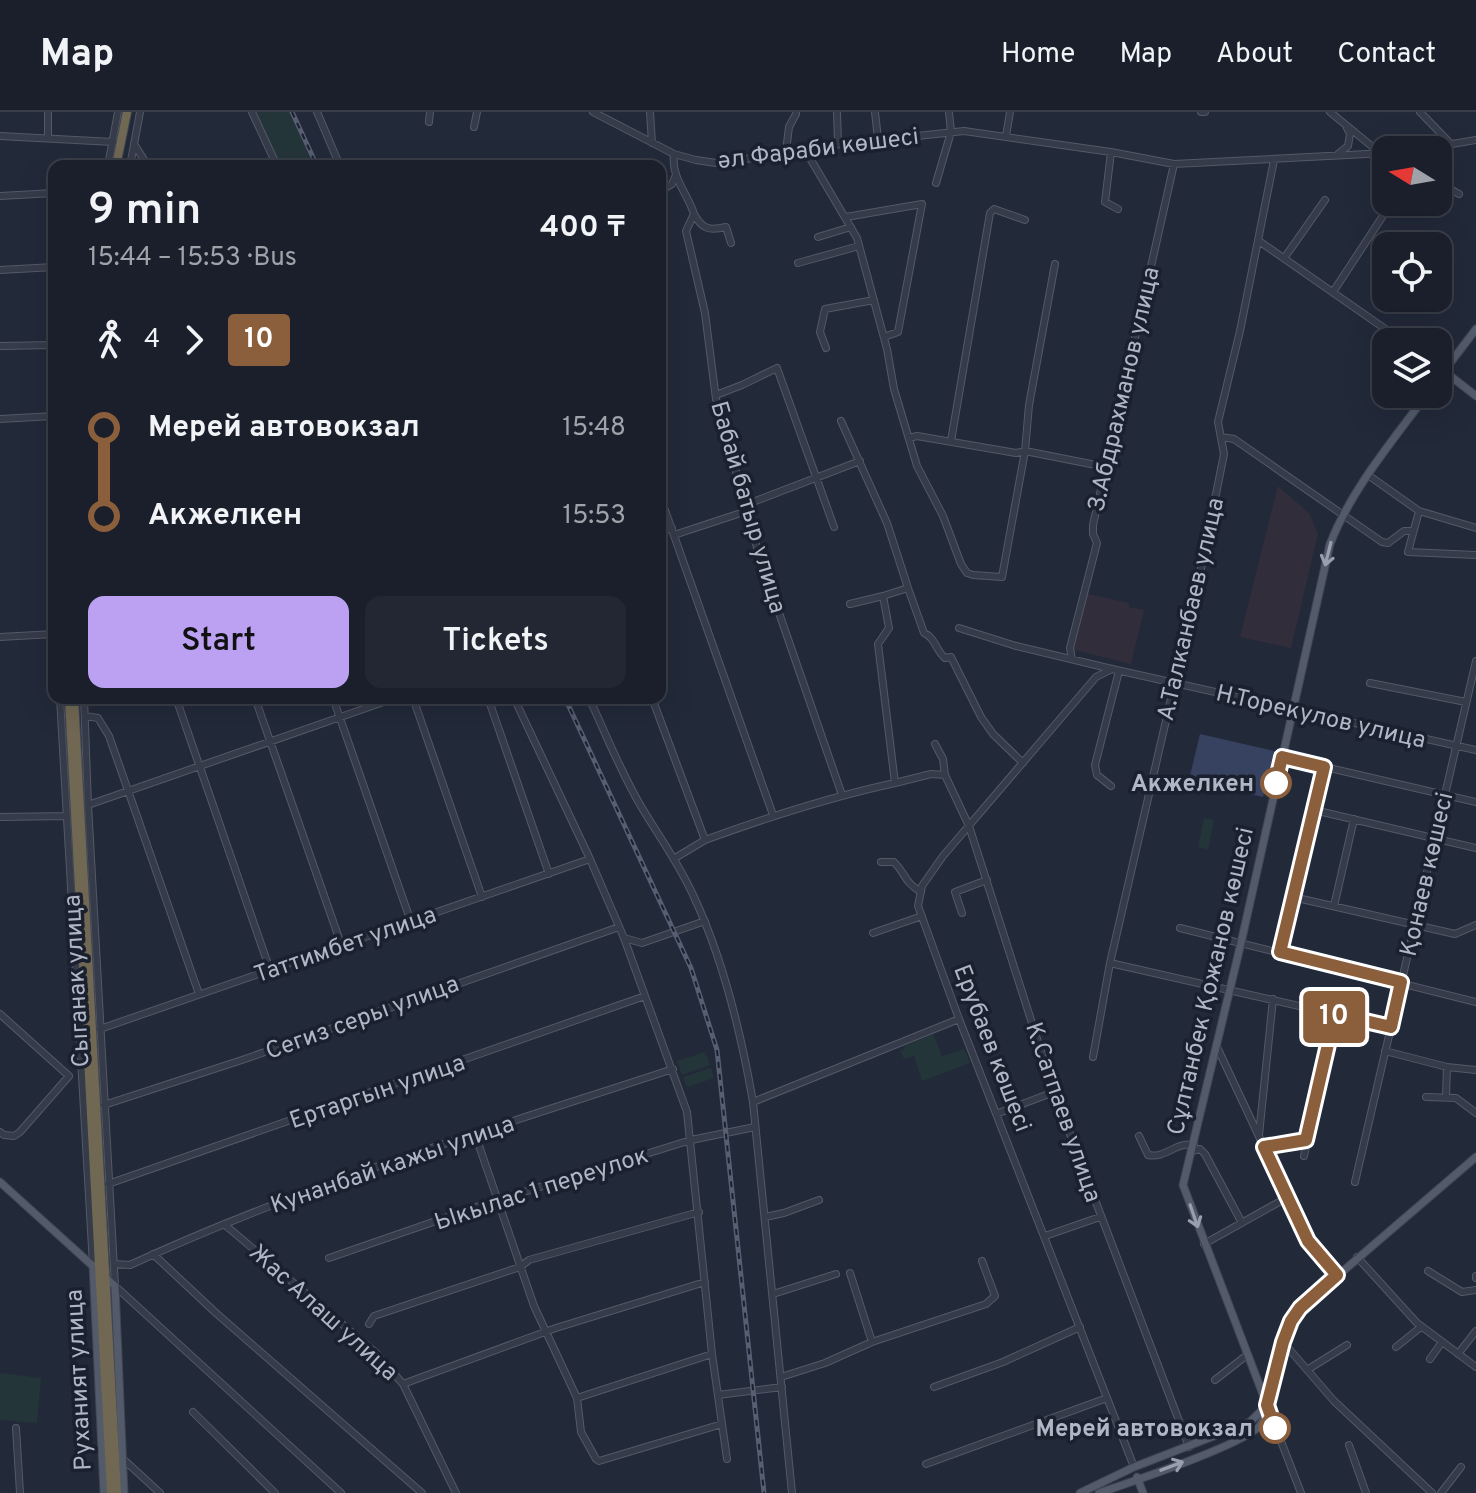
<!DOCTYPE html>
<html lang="en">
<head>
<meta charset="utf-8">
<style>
  body { margin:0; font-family:Overpass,sans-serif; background:#232733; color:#f1f3f6; height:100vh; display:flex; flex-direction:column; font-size:30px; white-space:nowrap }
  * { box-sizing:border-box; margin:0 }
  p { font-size:26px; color:#9fa2a9 }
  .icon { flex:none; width:44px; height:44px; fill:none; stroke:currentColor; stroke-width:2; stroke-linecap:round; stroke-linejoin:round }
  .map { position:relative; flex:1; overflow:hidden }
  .panel { position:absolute; left:48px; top:48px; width:618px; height:544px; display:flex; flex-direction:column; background:#1a1f2b; border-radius:16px; box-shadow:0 8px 32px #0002,0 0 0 2px #383d47 }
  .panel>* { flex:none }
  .badge { padding:0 16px; border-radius:6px; font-size:28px; line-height:52px }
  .needle { width:52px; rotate:281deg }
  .controls { position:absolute; left:1372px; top:24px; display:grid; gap:16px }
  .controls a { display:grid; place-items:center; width:80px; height:80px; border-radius:16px; background:#1a1f2b; box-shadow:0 8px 32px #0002,0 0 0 2px #383d47; font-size:40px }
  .map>.badge { position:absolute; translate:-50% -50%; box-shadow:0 0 0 4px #fff }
  .legs { display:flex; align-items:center; gap:12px; height:88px; padding:0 40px; font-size:26px }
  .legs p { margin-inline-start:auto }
  .headline { display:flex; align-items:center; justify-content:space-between; height:136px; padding:0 40px }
  h1 { font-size:44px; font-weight:600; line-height:60px }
  .primary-button { display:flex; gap:16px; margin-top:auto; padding:16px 40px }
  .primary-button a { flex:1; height:92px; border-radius:16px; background:#bca0f2; color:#111; font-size:32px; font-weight:600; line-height:92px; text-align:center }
  .primary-button a+a { background:#232733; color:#f1f3f6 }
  ul { padding:0 40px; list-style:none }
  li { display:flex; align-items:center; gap:28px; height:88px; font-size:30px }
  li i { display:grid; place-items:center; width:12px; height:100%; margin:0 10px; background:currentColor }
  li i::after { content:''; width:20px; height:20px; margin:-10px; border:6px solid; border-radius:50%; background:#1a1f2b }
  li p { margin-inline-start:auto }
  li:first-child i { background:linear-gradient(#0000 50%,currentColor 0) }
  li:last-child i { background:linear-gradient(currentColor 50%,#0000 0) }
  header { display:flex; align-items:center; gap:48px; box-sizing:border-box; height:112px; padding:0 40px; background:#1a1f2b; border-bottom:2px solid #383d47 }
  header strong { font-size:38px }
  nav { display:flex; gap:44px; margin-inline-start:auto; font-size:28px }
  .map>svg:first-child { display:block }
</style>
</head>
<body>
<header>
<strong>Map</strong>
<nav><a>Home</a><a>Map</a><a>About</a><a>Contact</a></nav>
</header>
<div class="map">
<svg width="1476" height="1381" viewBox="0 0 1476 1381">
  <rect width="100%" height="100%" fill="#222939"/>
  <path fill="#312d3b" d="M1278 374 1309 401 1318 422 1291 536 1240 525Z
    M1088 482 1129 491V495L1144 498 1131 552 1074 538Z"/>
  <path fill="#24353a" d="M256 0H289L314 54H280Z
    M1204 706 1214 708 1208 738 1198 735Z
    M933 922 942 944 964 937 970 951 922 969 914 944 904 947 900 939 905 937V934Z
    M705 940 710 953 682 963 677 949Z
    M711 956 714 966 687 975 683 965Z
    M0 1261 41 1266 37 1311 0 1308Z"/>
  <path fill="#364260" d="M1200 622 1274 639 1263 685 1189 668Z"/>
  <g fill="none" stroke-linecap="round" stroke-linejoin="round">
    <g stroke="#535967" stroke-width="8">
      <path id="minor" d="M252 0 277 54
        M317 0 340 54
        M593 0 674 42 696 48 716 51 731 50 804 36 964 19 1111 40 1174 52 1386 41
        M650 0 652 31
        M837 0 838 31
        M875 0 878 27
        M1201 0H1205
        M1330 0 1380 41
        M1420 0 1452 33
        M429 10 430 0
        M474 15 477 0
        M0 24 113 30
        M1006 24 1010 0
        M48 26V0
        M134 32 148 54
        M804 36 857 126 887 237 894 277 917 354 943 404 961 452 967 461 973 463 1002 465 1025 339 1029 293 1055 152
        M1416 38 1476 28
        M786 39 789 15 796 2
        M1111 40 1105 90 1118 97
        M674 42C671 66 687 80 694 102L686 119 705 201 716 287 759 443 842 683
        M1338 42 1348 34 1350 22 1347 16
        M108 54 118 0
        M130 54 140 0
        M515 54V53
        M936 71 951 20 949 0
        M660 79 672 72 675 65
        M1438 81 1450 77 1459 82
        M0 84 54 81
        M694 102C702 117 709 119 726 115L731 131
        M846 105 922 92 898 220 884 225
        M818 125 851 115
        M1259 129 1404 230
        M1285 145 1325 88
        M798 151 859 134
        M0 158 54 155
        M1333 180 1392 90
        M0 234 54 233
        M826 236 820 220 825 197 874 188
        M716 283 742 273 777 256 834 415
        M52 304 53 233
        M0 307 54 304
        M841 309 887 411 908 476 883 484 889 516 878 532 895 671 931 662 945 663 969 714 1054 980 1189 1335
        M1221 325 1234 327 1382 430 1388 431 1404 419H1413
        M909 326 917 324 1016 341 1025 339 1106 355
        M951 329 990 101 994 97 1025 108
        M1368 363 1419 399 1476 416
        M660 384 773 703
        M745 393 860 349
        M1419 399 1408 440 1476 443
        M660 420 672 416
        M674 423 747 399
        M908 476 924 521C935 525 936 539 945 546L951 545 981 605 993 622 1023 651
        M850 492 883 484
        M959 516 1016 534 1112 557 1476 638
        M0 525 54 522
        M1072 547 1070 536 1097 431 1093 422V413L1174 52
        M1112 557 1096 565 943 744 922 774 918 794 959 907 1134 1355
        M1370 571 1466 590
        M60 586 93 1153
        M84 586 88 693 115 1174 341 1381
        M176 586 270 858
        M255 586 341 832
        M333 586 411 810
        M413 586 482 785
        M488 586 549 762
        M514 586 590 747 624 826 687 1000 712 1242 727 1347
        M589 586C606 622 621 661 642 696 660 726 680 753 694 785 724 849 741 921 753 990L792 1381
        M652 586 705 728 675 746
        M85 604 98 606 109 624 199 882
        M935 632 943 647 945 663
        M1282 645 1476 690
        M1111 674 1097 663 1095 653 1119 559
        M88 693 395 586
        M1314 698 1476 736
        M0 705 67 704
        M705 728C768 705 830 685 895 671
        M881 750H894C907 763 903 769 921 780
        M1293 785 1455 822 1476 813
        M1334 794 1354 707
        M962 801 955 780 987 768
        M1180 816 1476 890
        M873 821 922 804
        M624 826 642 831 705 809
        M1280 840 1324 655
        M1110 851 1391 915
        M0 902 69 964 20 1020 14 1024 4 1023 0 1020
        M100 917 590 747
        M1217 935 1308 1129 1337 1163
        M1385 939 1447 955 1476 958
        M1093 945 1110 851 1201 457 1224 342 1218 310 1240 219 1274 48
        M1446 984 1447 955
        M1426 985 1456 986 1476 1001
        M753 990 959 907
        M104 993 245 947 619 815
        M996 1002 1054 980
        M475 1022 534 1194 577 1286 581 1320 596 1347 599 1349 722 1312
        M1259 1023 1273 887
        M1139 1024 1148 1043C1165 1047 1177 1029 1194 1033
        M1264 1035 1306 1028
        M1192 1039 1200 1037 1205 1042 1242 1111
        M1304 1044 1335 902
        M1355 1070 1476 549
        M108 1072 645 884
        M765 1105 784 1101 819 1088
        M224 1112 375 1240 403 1272 456 1381
        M1045 1124 1100 1105
        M1204 1132 1288 1085
        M153 1142 216 1201 422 1381
        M1357 1145 1417 1211 1476 1255
        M329 1146 485 1092 691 1028 755 1015
        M114 1152 130 1153C305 1072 490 1017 673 957
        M1428 1159 1462 1180 1476 1178
        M850 1161 872 1230
        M1476 1164V1166
        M773 1182 836 1162
        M369 1212 374 1204 520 1155 529 1148 699 1100
        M1283 1230 1334 1289 1432 1381
        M1396 1235 1421 1215
        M1458 1242 1476 1219
        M1430 1247 1442 1230
        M1307 1258 1347 1233
        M781 1265 825 1251 872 1230 986 1192 995 1184 982 1149
        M1215 1268 1247 1243
        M403 1272 556 1216 705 1170
        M934 1275 1003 1250 1080 1215
        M718 1283 782 1275
        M577 1286 712 1242
        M1267 1293 1301 1381
        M193 1300 275 1381
        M16 1316 20 1381
        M1349 1333 1366 1381
        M123 1347 160 1381
        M926 1352 1107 1286
        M1441 1381 1461 1355"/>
    </g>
    <g stroke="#3f4453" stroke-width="9">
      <path id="major" d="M1444 259 1476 284
        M1438 267 1476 217
        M0 1070 115 1174 124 1381
        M93 1153 104 1381
        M1267 1293 1183 1073 1241 831 1330 432C1352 376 1392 330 1427 282
        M1137 1365 1143 1381
        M1080 1381 1134 1355 1250 1310 1267 1293
        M1099 1381C1125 1372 1252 1330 1261 1312 1266 1303 1267 1292 1270 1282 1277 1252 1282 1222 1300 1196L1476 1045"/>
    </g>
    <g stroke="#404654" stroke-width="10">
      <path id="highway" d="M116 54 127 0
        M69 586 111 1381
        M74 586 117 1381"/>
    </g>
    <use href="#minor" stroke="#363b4a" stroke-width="6"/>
    <use href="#major" stroke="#535a6a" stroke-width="7"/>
    <use href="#highway" stroke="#706853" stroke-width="8"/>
    <g stroke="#575e71" stroke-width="5">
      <path id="rail" d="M292 0 317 54
        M565 586 691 856 717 938 764 1381"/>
    </g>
    <use href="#rail" stroke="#1b202e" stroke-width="2" stroke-dasharray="6" stroke-linecap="butt"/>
  </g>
  <defs><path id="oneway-shaft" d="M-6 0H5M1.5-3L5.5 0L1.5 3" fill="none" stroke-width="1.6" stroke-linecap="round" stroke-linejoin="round" transform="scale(2)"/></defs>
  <g stroke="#999faf">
    <use href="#oneway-shaft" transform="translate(1328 442) rotate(104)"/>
    <use href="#oneway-shaft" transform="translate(1194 1104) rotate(71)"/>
    <use href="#oneway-shaft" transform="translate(1172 1354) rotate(-21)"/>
  </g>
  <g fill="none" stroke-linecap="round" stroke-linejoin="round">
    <g stroke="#fff" stroke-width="18">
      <path id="line-1" d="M1275 1316 1267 1293 1283 1230 1291 1209 1300 1196 1337 1163 1308 1129 1264 1035 1306 1028 1335 902 1391 915 1401 870 1280 840 1324 655 1282 645 1276 671"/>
    </g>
    <use href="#line-1" stroke="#8b5e3c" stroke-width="12"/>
  </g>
  <g fill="#fff" stroke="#8b5e3c" stroke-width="4">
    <circle cx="1276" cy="671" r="14"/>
    <circle cx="1275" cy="1316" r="14"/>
  </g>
  <g text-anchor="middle" stroke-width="7" stroke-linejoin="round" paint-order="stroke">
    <g font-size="24" fill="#b0b6c6" stroke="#1b202e">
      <text transform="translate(818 36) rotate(-7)" y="8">әл Фараби көшесі</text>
      <text transform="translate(1123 277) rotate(-77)" y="8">З.Абдрахманов улица</text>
      <text transform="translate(749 395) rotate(74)" y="8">Бабай батыр улица</text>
      <text transform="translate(1190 497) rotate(-77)" y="8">А.Талканбаев улица</text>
      <text transform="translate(1321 604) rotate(13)" y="8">Н.Торекулов улица</text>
      <text transform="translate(1426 762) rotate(-77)" y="8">Қонаев көшесі</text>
      <text transform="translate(345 832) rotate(-19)" y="8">Таттимбет улица</text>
      <text transform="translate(76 869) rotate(-93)" y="8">Сыганак улица</text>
      <text transform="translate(1210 869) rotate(-77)" y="8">Сұлтанбек Қожанов көшесі</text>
      <text transform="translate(362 905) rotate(-20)" y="8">Сегиз серы улица</text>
      <text transform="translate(993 936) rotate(69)" y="8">Ерубаев көшесі</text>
      <text transform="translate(377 979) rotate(-19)" y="8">Ертаргын улица</text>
      <text transform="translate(1064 1000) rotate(71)" y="8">К.Сатпаев улица</text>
      <text transform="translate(392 1052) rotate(-19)" y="8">Кунанбай кажы улица</text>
      <text transform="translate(541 1076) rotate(-18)" y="8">Ыкылас 1 переулок</text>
      <text transform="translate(324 1200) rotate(42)" y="8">Жас Алаш улица</text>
      <text transform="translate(78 1268) rotate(-93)" y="8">Руханият улица</text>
    </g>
    <g font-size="24" font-weight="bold" fill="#b0b6c6" stroke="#1b202e" text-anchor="end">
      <text x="1254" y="679">Акжелкен</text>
      <text x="1253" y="1324">Мерей автовокзал</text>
    </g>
  </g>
</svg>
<div class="controls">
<a><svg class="needle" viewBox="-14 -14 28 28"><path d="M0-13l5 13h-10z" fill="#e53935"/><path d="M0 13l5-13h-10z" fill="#9fa2a9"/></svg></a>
<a><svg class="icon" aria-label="locate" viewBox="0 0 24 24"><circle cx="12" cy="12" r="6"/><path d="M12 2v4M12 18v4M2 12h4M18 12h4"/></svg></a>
<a><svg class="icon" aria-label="layers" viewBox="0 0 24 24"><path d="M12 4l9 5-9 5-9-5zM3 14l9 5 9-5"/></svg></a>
</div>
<b class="badge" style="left:1334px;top:905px;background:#8b5e3c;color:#fff">10</b>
<section class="panel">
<div class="headline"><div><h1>9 min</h1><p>15:44 – 15:53 · Bus</p></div><b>400 ₸</b></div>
<div class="legs"><svg class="icon" aria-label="walk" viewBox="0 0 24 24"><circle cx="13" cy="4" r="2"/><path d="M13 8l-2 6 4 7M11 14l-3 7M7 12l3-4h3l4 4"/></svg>4<svg class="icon" aria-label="forward" viewBox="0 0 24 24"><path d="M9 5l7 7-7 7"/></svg><b class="badge" style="background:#8b5e3c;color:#fff">10</b></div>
<ul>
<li><i style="color:#8b5e3c"></i><b>Мерей автовокзал</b><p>15:48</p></li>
<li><i style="color:#8b5e3c"></i><b>Акжелкен</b><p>15:53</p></li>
</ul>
<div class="primary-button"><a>Start</a><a>Tickets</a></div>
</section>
</div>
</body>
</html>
